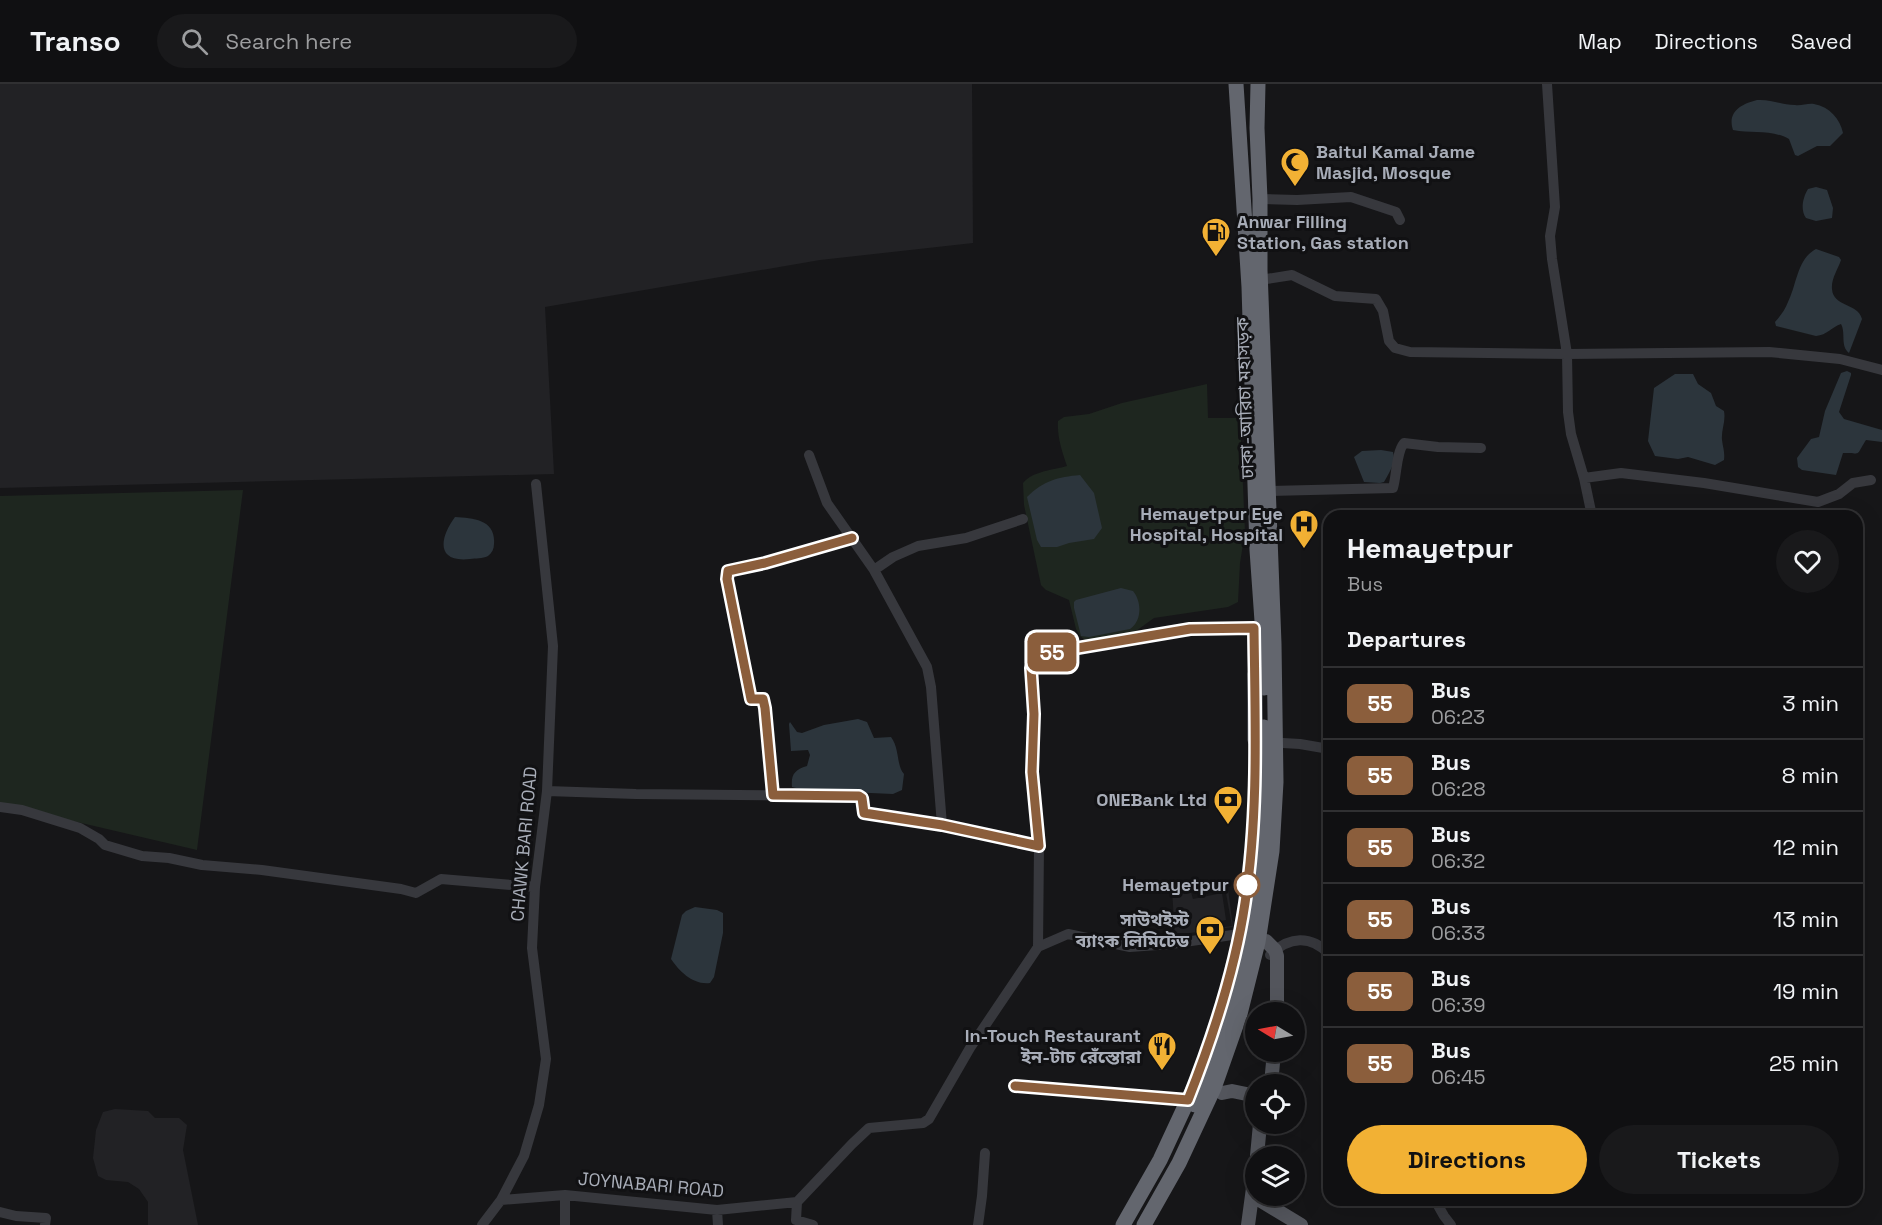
<!DOCTYPE html>
<html lang="en">
<head>
<meta charset="utf-8">
<style>
  body { margin:0; font-family:"Space Grotesk","Noto Sans Bengali",sans-serif; background:#19191b; color:#f1f3f6; height:100vh; display:flex; flex-direction:column; font-size:22px; white-space:nowrap }
  * { box-sizing:border-box; margin:0 }
  p { font-size:20px; color:#9c9d9f }
  .icon { flex:none; width:33px; height:33px; fill:none; stroke:currentColor; stroke-width:2; stroke-linecap:round; stroke-linejoin:round }
  .map { position:relative; flex:1; overflow:hidden }
  .panel { position:absolute; left:1323px; top:426px; width:540px; height:696px; display:flex; flex-direction:column; background:#101012; border-radius:18px; box-shadow:0 6px 24px #0002,0 0 0 2px #303032 }
  .panel>* { flex:none }
  .badge { padding:0 12px; border-radius:9px; font-size:21px; line-height:39px }
  .needle { width:39px; rotate:280deg }
  .tools { position:absolute; left:1245px; top:918px; display:grid; gap:12px }
  .tools a { display:grid; place-items:center; width:60px; height:60px; border-radius:50%; background:#101012; box-shadow:0 6px 24px #0002,0 0 0 2px #303032; font-size:30px }
  .map>.badge { position:absolute; translate:-50% -50%; box-shadow:0 0 0 3px #fff }
  h2 { padding:0 24px; font-size:22px; line-height:54px }
  .round { display:grid; place-items:center; flex:none; width:63px; height:63px; border-radius:32px; background:#19191b }
  .summary { display:flex; align-items:center; justify-content:space-between; height:102px; padding:0 24px }
  h1 { font-size:28px; font-weight:600; line-height:45px }
  .cta { display:flex; gap:12px; margin-top:auto; padding:12px 24px }
  .cta a { flex:1; height:69px; border-radius:36px; background:#f2b134; color:#111; font-size:24px; font-weight:600; line-height:69px; text-align:center }
  .cta a+a { background:#19191b; color:#f1f3f6 }
  ul { padding:0; list-style:none }
  li { display:flex; align-items:center; gap:18px; height:72px; padding:0 24px; border-top:2px solid #303032 }
  li div { flex:1 }
  li b { display:block; font-size:22px }
  li em { font-style:normal }
  li .badge { min-width:66px; font-weight:700; text-align:center }
  header { display:flex; align-items:center; gap:36px; box-sizing:border-box; height:84px; padding:0 30px; background:#101012; border-bottom:2px solid #303032 }
  header strong { font-size:28px }
  nav { display:flex; gap:33px; margin-inline-start:auto; font-size:21px }
  .search { width:420px; height:54px; background:#19191b; display:flex; align-items:center; gap:15px; box-sizing:border-box; padding:0 21px; border-radius:33px; color:#9c9d9f; font-size:22px }
  .map>svg:first-child { display:block }
</style>
</head>
<body>
<header>
<strong>Transo</strong>
<div class="search"><svg class="icon" aria-label="search" viewBox="0 0 24 24"><circle cx="10" cy="10" r="6"/><path d="M15 15l6 6"/></svg>Search here</div>
<nav><a>Map</a><a>Directions</a><a>Saved</a></nav>
</header>
<div class="map">
<svg width="1882" height="1141" viewBox="0 0 1882 1141">
  <rect width="100%" height="100%" fill="#161618"/>
  <path fill="#222225" fill-rule="evenodd" d="M0 0H972L973 159 820 176 545 223 554 390 0 404Z
    M1227 797 1233 843 1175 851 1172 806ZM1224 798 1232 842 1210 845 1209 839 1226 836 1222 809 1193 815 1190 805Z
    M115 1025 148 1027 155 1034H179L187 1041 183 1066 198 1141H148V1118L139 1105 128 1098 106 1096 98 1092 93 1074 96 1046 103 1028Z"/>
  <path fill="#1e261f" d="M1207 300 1208 334H1240L1245 448 1240 479 1238 518 1228 523 1154 534 1136 547 1125 550 1104 554 1085 556 1080 552 1076 545 1069 516 1046 506 1041 501 1024 421 1023 399C1033 387 1053 386 1067 382 1062 367 1057 353 1058 337L1064 333 1089 330 1122 319Z
    M243 406 197 766 0 720V412Z"/>
  <path fill="#2c353c" d="M1757 16C1771 15 1782 21 1795 21 1801 22 1808 19 1814 20 1830 23 1840 35 1843 49L1830 62H1817L1798 72 1795 71 1789 55C1771 45 1752 50 1733 46 1727 28 1741 20 1757 16Z
    M1816 103 1827 106 1833 124 1832 134 1816 137 1806 134C1800 126 1803 113 1808 105Z
    M1816 165 1839 173 1841 176C1838 185 1831 195 1832 205 1833 223 1858 219 1862 235L1849 269C1840 262 1846 249 1841 240 1832 243 1827 251 1816 252L1776 242 1775 238C1781 231 1785 226 1788 218 1797 200 1797 175 1816 165Z
    M1847 287 1851 289V291L1839 328 1844 335 1882 346V358L1866 356C1855 373 1863 369 1843 369L1836 391 1802 386 1798 383 1797 374 1811 355 1819 353 1825 327 1841 289Z
    M1675 290H1693L1698 300 1711 309 1716 322 1724 327C1726 338 1721 346 1722 356 1723 364 1725 368 1724 376L1715 381 1688 373 1678 375 1655 372 1648 357 1654 304Z
    M1381 366 1393 368C1396 379 1389 389 1384 398L1380 399 1364 398 1354 373 1362 367Z
    M1080 391 1094 409 1102 444 1094 455 1069 459 1057 463H1041L1037 456 1027 413C1043 397 1058 393 1080 391Z
    M455 433C474 434 496 436 494 460 494 465 492 469 488 472 482 475 476 474 470 475 435 479 440 453 455 433Z
    M1121 504 1133 507C1142 518 1142 537 1130 545L1089 553 1081 552 1074 524V518L1076 516Z
    M858 635 867 638 874 654 891 653C900 665 896 681 904 690L902 706 893 710 804 706 792 703C791 691 794 686 807 682L810 671 808 666 791 667 789 640 790 638 797 648 802 649 824 641Z
    M695 823 717 826 723 829V849L714 893 710 899C693 901 680 888 671 875L682 831 686 827Z"/>
  <g fill="none" stroke-linecap="round" stroke-linejoin="round">
    <path stroke="#37383d" stroke-width="10" d="M1547 0 1555 123 1550 152 1552 175 1567 270 1568 328 1571 350 1584 394 1592 432
      M1260 115 1297 116 1351 113 1396 128 1400 136
      M1260 196 1292 191 1335 212 1376 215 1383 227 1389 257 1395 264 1410 268 1567 270 1769 268 1840 275 1882 286
      M809 371 827 419 874 486 927 583 931 603 942 741
      M1584 394 1621 389 1704 399 1818 418 1839 410 1853 399 1871 396
      M1268 407 1393 404C1397 390 1396 369 1404 359L1438 363 1481 364
      M874 486 893 473 918 462 966 454 1023 435
      M1283 659 1300 660 1329 665
      M547 707 636 710 859 712 862 714 864 729 942 741 1039 762
      M773 711 765 624 763 615H751L727 495 728 487 765 479 852 454
      M0 723 22 726 80 744 99 755 105 761 142 772 169 774 202 781 262 786 401 805 416 809 441 795 535 803
      M1038 863 1039 762 1032 688 1034 659 1031 580 1044 571 1054 568 1190 545 1254 544
      M1270 871C1289 852 1311 851 1329 870
      M1015 1002 1188 1016
      M565 1111V1141
      M501 1116 565 1111 717 1126 797 1118
      M1435 1116 1444 1132 1451 1141
      M797 1118 852 1060 869 1044 923 1039 929 1035 970 964 1038 863 1068 850 1130 863 1171 860 1239 850
      M797 1118 796 1136 813 1141
      M717 1126 718 1141
      M0 1128 16 1132 46 1134 45 1141
      M482 1141 501 1116 524 1072 539 1021 546 975 532 864 535 803 547 707 553 562 536 400
      M978 1141 982 1112 985 1069"/>
    <path stroke="#53555c" stroke-width="14" d="M1266 857 1275 866 1277 872V928
      M1271 1000 1274 968
      M1222 1009 1232 1007 1256 1012
      M1257 1072 1260 1040
      M1252 1114 1258 1115 1301 1141
      M1248 1141 1256 1082"/>
    <path stroke="#63666e" stroke-width="15" d="M1236 0 1249 203 1257 466 1262 537 1264 604
      M1255 590V656
      M1195 1021 1218 959 1248 849 1256 803 1261 752 1264 643
      M1123 1141 1160 1076 1193 1005
      M1144 1141 1179 1079 1214 1004 1240 930 1258 858 1272 767 1276 698 1274 560 1260 186V115L1257 44 1258 0"/>
  </g>
  <g fill="none" stroke-linecap="round" stroke-linejoin="round">
    <g stroke="#fff" stroke-width="14">
      <path id="line" d="M852 454 765 479 728 487 727 495 751 615H763L765 624 773 711 859 712 862 714 864 729 942 741 1039 762 1032 688 1034 630 1031 584C1033 574 1046 570 1054 568L1190 545 1254 544C1255 636 1259 728 1245 819 1235 887 1213 953 1188 1016L1015 1002"/>
    </g>
    <use href="#line" stroke="#8b5e3c" stroke-width="9"/>
  </g>
  <defs>
    <g id="mosque-pin" transform="scale(1.5)"><path d="M0 17L-7.5 6A9.5 9.5 0 1 1 7.5 6Z" fill="#f2b134" stroke="#111113"/><path d="M3.5-4.9A6 6 0 1 0 3.5 4.9A5 5 0 1 1 3.5-4.9Z" fill="#111"/></g>
    <g id="fuel-pin" transform="scale(1.5)"><path d="M0 17L-7.5 6A9.5 9.5 0 1 1 7.5 6Z" fill="#f2b134" stroke="#111113"/><path d="M-5.5-6h7V0h2V4h1.3V-2.5L3-4.5l.8-.8L6-3V5H2.5V1h-1V6h-7ZM-4.2-4.7v3.2H.2V-4.7Z" fill="#111"/></g>
    <g id="hospital-pin" transform="scale(1.5)"><path d="M0 17L-7.5 6A9.5 9.5 0 1 1 7.5 6Z" fill="#f2b134" stroke="#111113"/><path d="M-5-5h3v3.5h4V-5h3V5h-3V1.5h-4V5h-3Z" fill="#111"/></g>
    <g id="bank-pin" transform="scale(1.5)"><path d="M0 17L-7.5 6A9.5 9.5 0 1 1 7.5 6Z" fill="#f2b134" stroke="#111113"/><path d="M-6-4H6V4H-6ZM0-2.3a2.3 2.3 0 1 0 0 4.6a2.3 2.3 0 1 0 0-4.6Z" fill="#111"/></g>
    <g id="restaurant-pin" transform="scale(1.5)"><path d="M0 17L-7.5 6A9.5 9.5 0 1 1 7.5 6Z" fill="#f2b134" stroke="#111113"/><path d="M-5-6h1v4h1v-4h1v4h1v-4h1v5L-1.5 .5V6h-2V.5L-5-1ZM5-6V6H3V1.5H1.5Q1.5-4 5-6Z" fill="#111"/></g>
  </defs>
  <g fill-rule="evenodd">
    <use href="#mosque-pin" x="1295" y="78"/>
    <use href="#fuel-pin" x="1216" y="148"/>
    <use href="#hospital-pin" x="1304" y="440"/>
    <use href="#bank-pin" x="1228" y="716"/>
    <use href="#bank-pin" x="1210" y="846"/>
    <use href="#restaurant-pin" x="1162" y="962"/>
  </g>
  <circle fill="#fff" stroke="#8b5e3c" stroke-width="3" cx="1247" cy="801" r="12"/>
  <g text-anchor="middle" stroke-width="6" stroke-linejoin="round" paint-order="stroke">
    <g font-size="18" font-weight="bold" fill="#a8adb8" stroke="#111113" text-anchor="end">
      <text x="1316" y="74" text-anchor="start">Baitul Kamal Jame<tspan x="1316" dy="21">Masjid, Mosque</tspan></text>
      <text x="1237" y="144" text-anchor="start">Anwar Filling<tspan x="1237" dy="21">Station, Gas station</tspan></text>
      <text x="1283" y="436">Hemayetpur Eye<tspan x="1283" dy="21">Hospital, Hospital</tspan></text>
      <text x="1207" y="722">ONEBank Ltd</text>
      <text x="1189" y="842">সাউথইস্ট<tspan x="1189" dy="21">ব্যাংক লিমিটেড</tspan></text>
      <text x="1141" y="958">In-Touch Restaurant<tspan x="1141" dy="21">ইন-টাচ রেঁস্তোরা</tspan></text>
    </g>
    <g font-size="18" fill="#a8adb8" stroke="#111113">
      <text transform="translate(1245 314) rotate(-92)" y="6">ঢাকা-আরিচা মহাসড়ক</text>
      <text transform="translate(524 760) rotate(-85)" y="6">CHAWK BARI ROAD</text>
      <text transform="translate(651 1101) rotate(5)" y="6">JOYNABARI ROAD</text>
    </g>
    <g font-size="18" font-weight="bold" fill="#a8adb8" stroke="#111113" text-anchor="end">
      <text x="1229" y="807">Hemayetpur</text>
    </g>
  </g>
</svg>
<div class="tools">
<a><svg class="needle" viewBox="-14 -14 28 28"><path d="M0-13l5 13h-10z" fill="#e53935"/><path d="M0 13l5-13h-10z" fill="#9c9d9f"/></svg></a>
<a><svg class="icon" aria-label="locate" viewBox="0 0 24 24"><circle cx="12" cy="12" r="6"/><path d="M12 2v4M12 18v4M2 12h4M18 12h4"/></svg></a>
<a><svg class="icon" aria-label="layers" viewBox="0 0 24 24"><path d="M12 4l9 5-9 5-9-5zM3 14l9 5 9-5"/></svg></a>
</div>
<b class="badge" style="left:1052px;top:568px;background:#8b5e3c;color:#fff">55</b>
<section class="panel">
<div class="summary"><div><h1>Hemayetpur</h1><p>Bus</p></div><a class="round"><svg class="icon" aria-label="heart" viewBox="0 0 24 24"><path d="M12 20l-8-8c-3-5 5-10 8-4 3-6 11-1 8 4z"/></svg></a></div>
<h2>Departures</h2>
<ul>
<li><span class="badge" style="background:#8b5e3c;color:#fff">55</span><div><b>Bus</b><p>06:23</p></div><em>3 min</em></li>
<li><span class="badge" style="background:#8b5e3c;color:#fff">55</span><div><b>Bus</b><p>06:28</p></div><em>8 min</em></li>
<li><span class="badge" style="background:#8b5e3c;color:#fff">55</span><div><b>Bus</b><p>06:32</p></div><em>12 min</em></li>
<li><span class="badge" style="background:#8b5e3c;color:#fff">55</span><div><b>Bus</b><p>06:33</p></div><em>13 min</em></li>
<li><span class="badge" style="background:#8b5e3c;color:#fff">55</span><div><b>Bus</b><p>06:39</p></div><em>19 min</em></li>
<li><span class="badge" style="background:#8b5e3c;color:#fff">55</span><div><b>Bus</b><p>06:45</p></div><em>25 min</em></li>
</ul>
<div class="cta"><a>Directions</a><a>Tickets</a></div>
</section>
</div>
</body>
</html>
